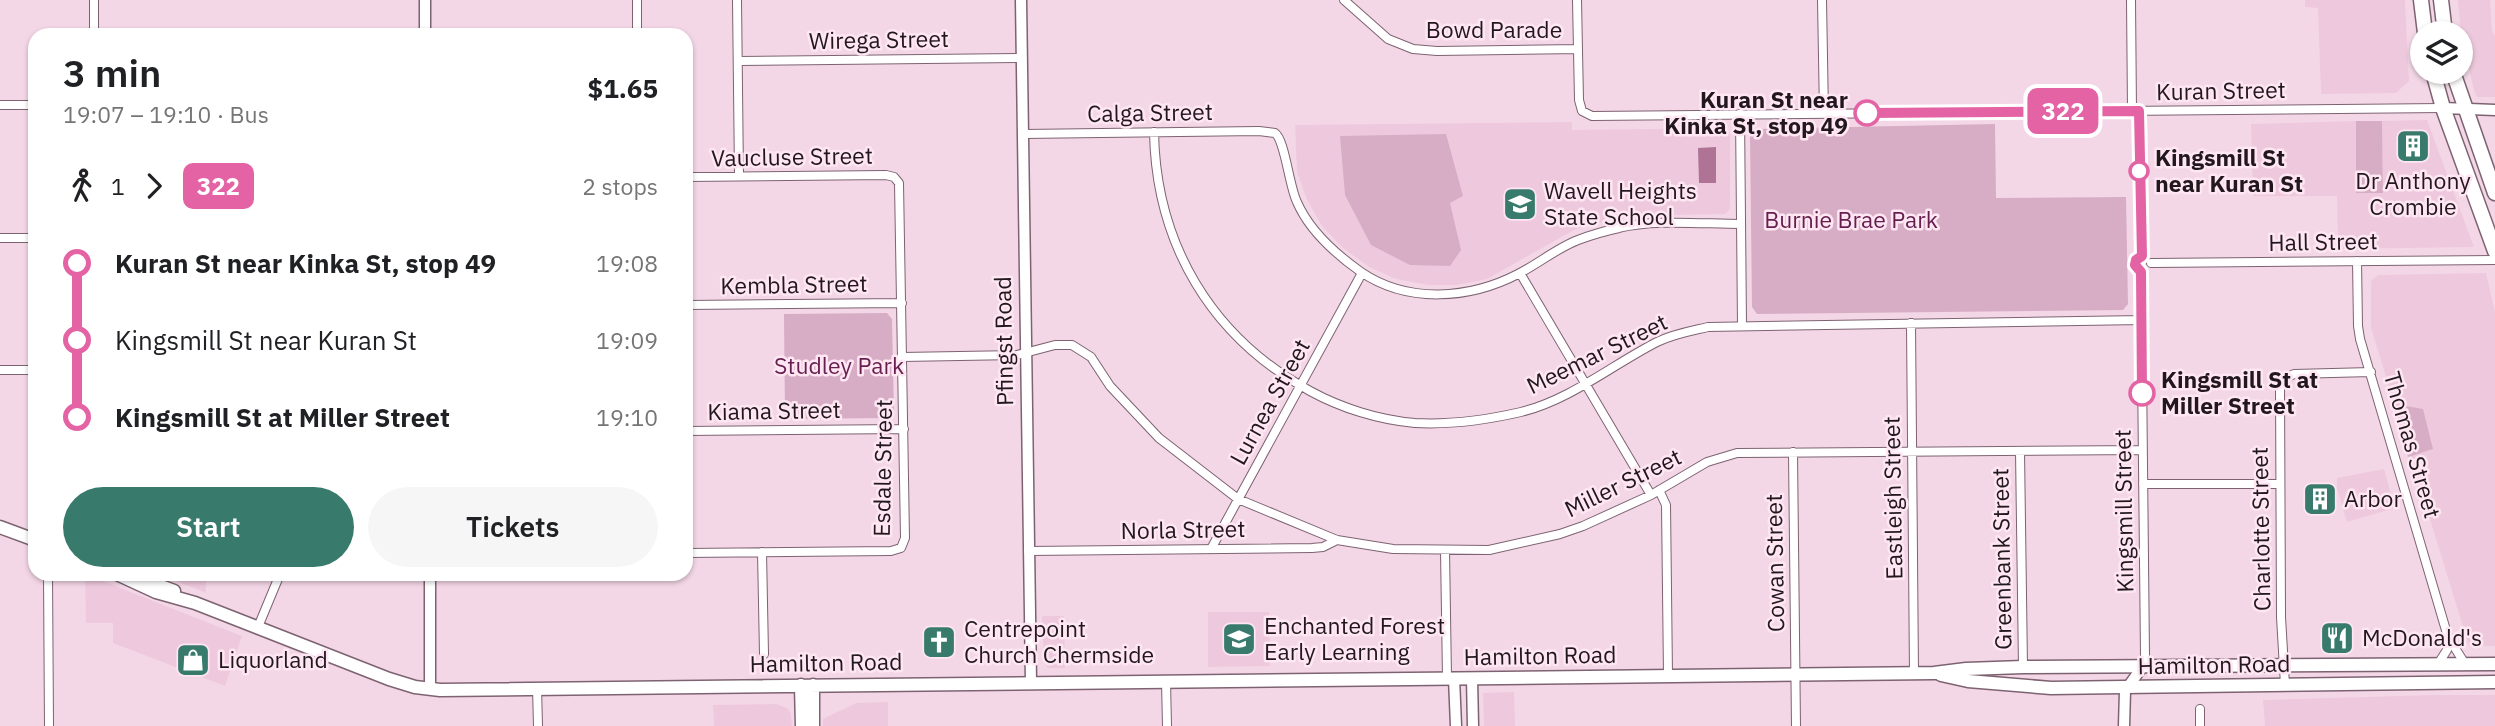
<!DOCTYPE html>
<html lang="en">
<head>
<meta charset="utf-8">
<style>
  body { margin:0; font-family:"IBM Plex Sans",sans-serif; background:#f6f6f6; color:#202124; height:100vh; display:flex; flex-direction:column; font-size:26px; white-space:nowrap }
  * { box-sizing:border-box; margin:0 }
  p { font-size:23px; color:#757577 }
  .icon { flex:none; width:38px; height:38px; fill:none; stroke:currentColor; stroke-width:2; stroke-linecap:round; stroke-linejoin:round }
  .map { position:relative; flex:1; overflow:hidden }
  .sheet { position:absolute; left:28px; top:28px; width:665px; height:553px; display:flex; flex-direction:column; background:#fff; border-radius:21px; box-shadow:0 2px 5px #0004 }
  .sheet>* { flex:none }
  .badge { padding:0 14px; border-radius:10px; font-size:24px; line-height:46px }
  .controls { position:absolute; left:2410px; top:21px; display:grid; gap:14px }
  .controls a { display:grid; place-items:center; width:63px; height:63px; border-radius:50%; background:#fff; box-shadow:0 2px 5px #0004; font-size:35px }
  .map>.badge { position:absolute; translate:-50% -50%; box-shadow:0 0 0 4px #fff }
  .legs { display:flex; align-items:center; gap:10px; height:77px; padding:0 35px; font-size:23px }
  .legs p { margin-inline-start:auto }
  .headline { display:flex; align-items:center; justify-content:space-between; height:119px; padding:0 35px }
  h1 { font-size:38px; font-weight:600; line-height:52px }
  .button { display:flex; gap:14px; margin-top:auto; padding:14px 35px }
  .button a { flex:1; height:80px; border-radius:42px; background:#387b6d; color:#fff; font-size:28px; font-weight:600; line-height:80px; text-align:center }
  .button a+a { background:#f6f6f6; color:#202124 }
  ul { padding:0 35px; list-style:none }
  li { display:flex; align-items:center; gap:24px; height:77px; font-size:26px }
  li i { display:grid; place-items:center; width:10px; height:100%; margin:0 9px; background:currentColor }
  li i::after { content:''; width:18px; height:18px; margin:-9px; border:5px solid; border-radius:50%; background:#fff }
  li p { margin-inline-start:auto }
  li:first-child i { background:linear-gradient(#0000 50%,currentColor 0) }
  li:last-child i { background:linear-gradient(currentColor 50%,#0000 0) }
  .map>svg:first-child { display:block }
</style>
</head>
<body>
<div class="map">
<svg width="2495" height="726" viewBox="0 0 2495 726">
  <rect width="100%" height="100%" fill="#f4d7e7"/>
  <path fill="#eec9dd" d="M2305 0H2405L2409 81 2396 93 2321 94 2318 8 2305 7Z
    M2458 0H2490L2492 31 2495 36V97H2477L2474 90 2461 36Z
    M2427 120 2474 247 2338 249 2337 196H2253L2251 124 2356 121V193L2383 192 2382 121Z
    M1572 122V130L1724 128 1730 134V209L1725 214 1624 216 1574 230 1487 279 1457 285H1428L1396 279 1369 267 1343 248 1322 226 1307 200 1297 172 1295 125Z
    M2486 273 2495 312V646H2469L2371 328V281L2378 275Z
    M2384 469 2395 508 2347 522 2337 488V478Z
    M85 574 242 636 225 686 113 643V623H86Z
    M159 574H206V593Z
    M1208 612H1269L1270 666 1208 667Z
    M1042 616H1064L1065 668H1048L1044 663Z
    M1514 692 1515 726H1484L1483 693Z
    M2435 695H2495V726H2265L2263 700Z
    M888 702V726H823V719L856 703Z
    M776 704 787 708 791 714 792 726H714L713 705Z"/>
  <path fill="#d7adc5" d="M2356 121H2382L2383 193H2356Z
    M1995 124 1996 198 2126 197 2128 304 2123 310 1757 314 1752 307 1750 136 1755 129Z
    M1446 134 1463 196 1450 203 1461 250 1450 266 1410 265 1371 245 1345 195 1340 136Z
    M887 313 892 319 894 414 891 418 785 419 784 314Z
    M2394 404 2423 409 2433 449 2408 457Z"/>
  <path fill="#ae7395" d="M1716 147V183H1699L1698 148Z"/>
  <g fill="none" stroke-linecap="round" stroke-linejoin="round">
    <g stroke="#7d6371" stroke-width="10">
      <path id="minor" d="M94 0V35
        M637 0V35
        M737 0 739 176
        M1344 0 1388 39 1413 49 1437 51 1578 49
        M1577 0 1579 100 1582 111 1592 116 2443 108
        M1822 0 1824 114
        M2131 0 2132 111
        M738 61 1021 58
        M0 105H35
        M2139 111 2142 256
        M1740 114 1742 325
        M1154 132C1156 244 1211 337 1310 391 1341 408 1379 420 1415 423 1451 425 1486 420 1521 412 1570 400 1612 365 1657 342 1673 334 1691 331 1708 327L2142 320
        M1023 134 1259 131 1275 133C1285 140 1289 186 1297 202 1309 230 1337 255 1361 272 1408 304 1470 299 1518 274 1538 264 1557 248 1578 240 1591 235 1605 231 1619 228 1653 219 1704 224 1741 224
        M686 177 886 175 894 177 899 183 905 538 901 548 891 551 686 553
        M0 238H35
        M2357 261 2358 326 2360 339 2448 637 2447 650 2438 664
        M2151 263 2495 260
        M2141 272 2145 656 2143 666
        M2141 272 2135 265 2136 260 2142 256
        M1520 273 1651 495
        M686 305 902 303
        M1911 323 1914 673
        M902 357 1017 355 1055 345H1072L1091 357 1110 386 1159 438 1238 499 1337 540 1393 549 1489 550 1560 534 1583 526 1651 495 1707 462 1737 453 2142 450
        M0 370H35
        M686 431 904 429
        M2020 451 2023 667
        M1793 452 1796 726
        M2143 484H2280
        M1659 490 1666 505 1668 675
        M1211 549 1362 273
        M1445 550 1447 678
        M1028 551 1312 548 1323 547 1337 540
        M762 552 764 654
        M48 574 49 726
        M258 627 280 574
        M2448 637 2465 664
        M1166 681 1167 726
        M2285 685 2281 617 2280 386 2283 379 2294 374 2371 372
        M537 687 538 726
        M2200 709V726"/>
    </g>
    <g stroke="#7d6371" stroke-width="13">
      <path id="tertiary" d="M425 0V35
        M1021 0 1031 682
        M2443 108 2495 110
        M1454 678 1456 726
        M1472 678 1473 726
        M430 689V574
        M2124 726 2125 691 2143 666"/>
    </g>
    <g stroke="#7d6371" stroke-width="15">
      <path id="secondary" d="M0 527 35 540
        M117 574 156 592 195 603 389 679 415 687 440 690 1934 673 1966 669 2023 667 2495 664
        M128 574 174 591
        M1941 675 1968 681 2051 688 2495 682
        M801 685 802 726
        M813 726V685"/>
    </g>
    <g stroke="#7d6371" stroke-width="17">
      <path id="trunk" d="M2421 0 2425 33
        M2441 0 2445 33
        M2433 72 2443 108 2495 251
        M2453 72 2495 193"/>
    </g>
    <use href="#minor" stroke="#fff" stroke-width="8"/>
    <use href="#tertiary" stroke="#fff" stroke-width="10"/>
    <use href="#secondary" stroke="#fff" stroke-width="12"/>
    <use href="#trunk" stroke="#fff" stroke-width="14"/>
  </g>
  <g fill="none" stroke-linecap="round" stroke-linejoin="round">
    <g stroke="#fff" stroke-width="16">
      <path id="line-1" d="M1867 113 2139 111 2142 256 2136 260 2135 265 2141 272 2142 393"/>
    </g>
    <use href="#line-1" stroke="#e463a4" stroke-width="10"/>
  </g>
  <defs>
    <g id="building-square" transform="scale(1.75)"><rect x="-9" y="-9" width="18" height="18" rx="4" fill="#387b6d" stroke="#fee6f2"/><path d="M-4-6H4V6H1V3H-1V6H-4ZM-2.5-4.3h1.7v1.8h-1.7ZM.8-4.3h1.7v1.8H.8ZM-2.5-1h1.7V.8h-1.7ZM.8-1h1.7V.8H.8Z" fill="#fff"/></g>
    <g id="school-square" transform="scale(1.75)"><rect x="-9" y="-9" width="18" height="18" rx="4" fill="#387b6d" stroke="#fee6f2"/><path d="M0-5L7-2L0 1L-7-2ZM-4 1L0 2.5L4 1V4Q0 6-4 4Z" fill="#fff"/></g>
    <g id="restaurant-square" transform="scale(1.75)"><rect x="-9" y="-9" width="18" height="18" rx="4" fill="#387b6d" stroke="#fee6f2"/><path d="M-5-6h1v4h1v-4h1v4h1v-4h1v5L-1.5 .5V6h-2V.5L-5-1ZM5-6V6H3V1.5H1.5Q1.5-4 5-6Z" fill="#fff"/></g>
    <g id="church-square" transform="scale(1.75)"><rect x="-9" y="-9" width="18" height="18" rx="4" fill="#387b6d" stroke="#fee6f2"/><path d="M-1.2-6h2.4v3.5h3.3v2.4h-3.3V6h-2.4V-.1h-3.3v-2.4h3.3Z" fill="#fff"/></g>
    <g id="shop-square" transform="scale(1.75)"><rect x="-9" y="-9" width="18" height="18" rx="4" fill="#387b6d" stroke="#fee6f2"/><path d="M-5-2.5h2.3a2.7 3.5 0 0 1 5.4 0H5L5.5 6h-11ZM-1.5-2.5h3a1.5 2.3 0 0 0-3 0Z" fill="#fff"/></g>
  </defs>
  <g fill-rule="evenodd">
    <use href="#building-square" x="2413" y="146"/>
    <use href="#school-square" x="1520" y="204"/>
    <use href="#building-square" x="2320" y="499"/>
    <use href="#restaurant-square" x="2337" y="638"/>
    <use href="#school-square" x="1239" y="639"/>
    <use href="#church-square" x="939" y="642"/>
    <use href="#shop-square" x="193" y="660"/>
  </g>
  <g fill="#fff" stroke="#e463a4" stroke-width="3.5">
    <circle cx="1867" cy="113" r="12"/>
    <circle cx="2139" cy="171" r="9"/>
    <circle cx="2142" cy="393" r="12"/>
  </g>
  <g text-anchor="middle" stroke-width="5" stroke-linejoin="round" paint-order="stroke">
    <g font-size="23" fill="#21171d" stroke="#fee6f2">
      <text x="1494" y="38">Bowd Parade</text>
      <text transform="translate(879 40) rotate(-1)" y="8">Wirega Street</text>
      <text transform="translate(2221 91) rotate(-1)" y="8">Kuran Street</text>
      <text transform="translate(1150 113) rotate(-1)" y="8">Calga Street</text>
      <text transform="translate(792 157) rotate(-1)" y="8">Vaucluse Street</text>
      <text transform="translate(2323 242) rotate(-1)" y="8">Hall Street</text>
      <text transform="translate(794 285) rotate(-1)" y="8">Kembla Street</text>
      <text transform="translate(1004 341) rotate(-91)" y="8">Pfingst Road</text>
      <text transform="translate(1597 354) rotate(-26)" y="8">Meemar Street</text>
      <text transform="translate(1270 402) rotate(-61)" y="8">Lurnea Street</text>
      <text transform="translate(774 411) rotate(-1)" y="8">Kiama Street</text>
      <text transform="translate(2412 445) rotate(74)" y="8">Thomas Street</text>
      <text transform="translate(883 468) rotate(-89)" y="8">Esdale Street</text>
      <text transform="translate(1623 483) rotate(-26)" y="8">Miller Street</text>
      <text transform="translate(1893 498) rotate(-91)" y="8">Eastleigh Street</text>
      <text transform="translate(2124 511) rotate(-91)" y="8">Kingsmill Street</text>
      <text transform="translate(2261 529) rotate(-91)" y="8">Charlotte Street</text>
      <text transform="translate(1183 530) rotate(-1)" y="8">Norla Street</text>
      <text transform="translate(2002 559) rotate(-91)" y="8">Greenbank Street</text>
      <text transform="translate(1775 563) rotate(-91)" y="8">Cowan Street</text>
      <text transform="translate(1540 656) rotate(-1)" y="8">Hamilton Road</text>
      <text transform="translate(826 663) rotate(-1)" y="8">Hamilton Road</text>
      <text transform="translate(2214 665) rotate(-1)" y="8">Hamilton Road</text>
    </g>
    <g font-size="23" font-weight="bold" fill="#21171d" stroke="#fee6f2" text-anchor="start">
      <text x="1848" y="108" text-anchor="end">Kuran St near<tspan x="1848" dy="26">Kinka St, stop 49</tspan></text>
      <text x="2155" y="166">Kingsmill St<tspan x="2155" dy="26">near Kuran St</tspan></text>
      <text x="2161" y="388">Kingsmill St at<tspan x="2161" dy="26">Miller Street</tspan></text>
    </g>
    <g font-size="23" fill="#21171d" stroke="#fee6f2" text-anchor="start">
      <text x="2413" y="189" text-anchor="middle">Dr Anthony<tspan x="2413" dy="26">Crombie</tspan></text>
      <text x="1544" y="199">Wavell Heights<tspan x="1544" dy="26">State School</tspan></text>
      <text x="2344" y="507">Arbor</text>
      <text x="1264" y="634">Enchanted Forest<tspan x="1264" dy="26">Early Learning</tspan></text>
      <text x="964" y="637">Centrepoint<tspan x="964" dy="26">Church Chermside</tspan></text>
      <text x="2362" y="646">McDonald's</text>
      <text x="218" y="668">Liquorland</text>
    </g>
    <g font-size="23" fill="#661e4e" stroke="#fee6f2">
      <text x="1851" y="228">Burnie Brae Park</text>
      <text x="839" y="374">Studley Park</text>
    </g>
  </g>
</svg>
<div class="controls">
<a><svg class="icon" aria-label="layers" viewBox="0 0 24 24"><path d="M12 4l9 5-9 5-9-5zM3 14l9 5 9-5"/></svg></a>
</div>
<b class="badge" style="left:2063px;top:111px;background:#e463a4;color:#fff">322</b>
<section class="sheet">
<div class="headline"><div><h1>3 min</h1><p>19:07 – 19:10 · Bus</p></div><b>$1.65</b></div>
<div class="legs"><svg class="icon" aria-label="walk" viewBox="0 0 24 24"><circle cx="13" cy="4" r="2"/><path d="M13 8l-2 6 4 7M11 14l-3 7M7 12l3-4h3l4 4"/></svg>1<svg class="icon" aria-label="forward" viewBox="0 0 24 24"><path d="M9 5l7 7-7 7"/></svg><b class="badge" style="background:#e463a4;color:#fff">322</b><p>2 stops</p></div>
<ul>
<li><i style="color:#e463a4"></i><b>Kuran St near Kinka St, stop 49</b><p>19:08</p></li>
<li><i style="color:#e463a4"></i><span>Kingsmill St near Kuran St</span><p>19:09</p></li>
<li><i style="color:#e463a4"></i><b>Kingsmill St at Miller Street</b><p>19:10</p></li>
</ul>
<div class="button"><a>Start</a><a>Tickets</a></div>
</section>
</div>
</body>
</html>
